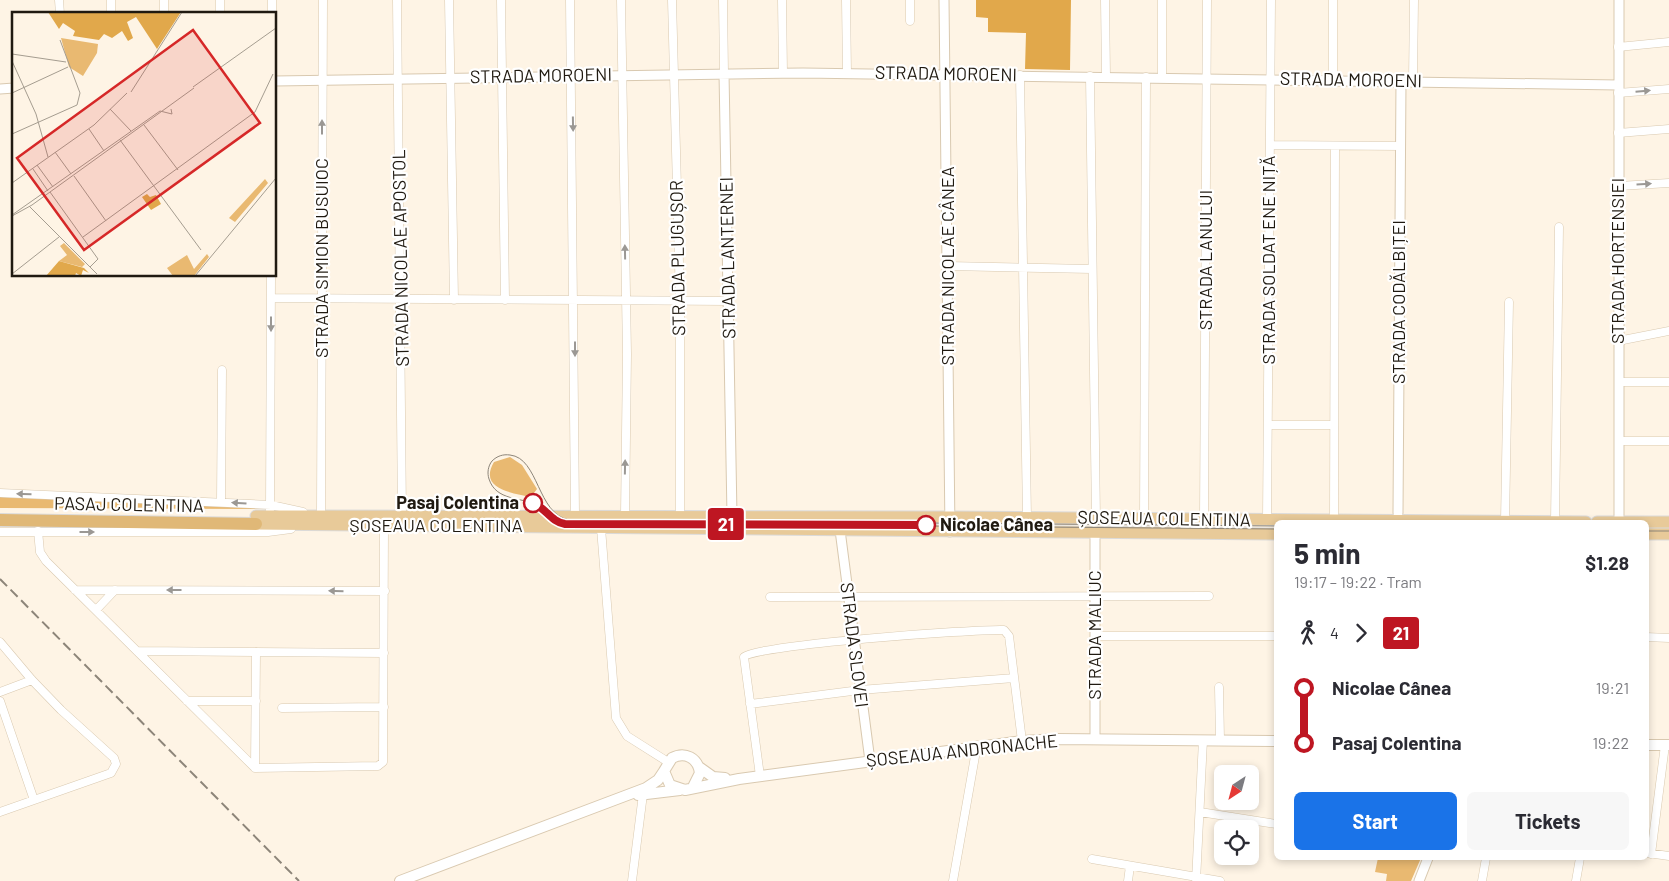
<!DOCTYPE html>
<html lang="en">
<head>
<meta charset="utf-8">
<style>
  body { margin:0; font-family:Barlow,sans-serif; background:#f7f7f7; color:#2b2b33; height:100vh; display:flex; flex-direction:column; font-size:19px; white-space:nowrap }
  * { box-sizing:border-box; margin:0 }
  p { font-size:16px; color:#7c7c81 }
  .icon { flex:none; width:28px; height:28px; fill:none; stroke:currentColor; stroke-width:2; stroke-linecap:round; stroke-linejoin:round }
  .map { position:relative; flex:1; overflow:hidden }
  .panel { position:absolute; left:1274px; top:520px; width:375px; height:340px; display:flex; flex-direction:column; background:#fff; border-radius:8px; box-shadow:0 2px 8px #0003 }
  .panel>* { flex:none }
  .badge { padding:0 10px; border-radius:4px; font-size:18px; line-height:32px }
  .needle { width:32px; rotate:216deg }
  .buttons { position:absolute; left:1214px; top:765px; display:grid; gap:10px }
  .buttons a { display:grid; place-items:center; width:45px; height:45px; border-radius:8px; background:#fff; box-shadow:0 2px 8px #0003; font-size:25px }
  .map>.badge { position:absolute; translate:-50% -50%; box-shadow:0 0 0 2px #fff }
  .legs { display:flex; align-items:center; gap:8px; height:55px; padding:0 20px; font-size:16px }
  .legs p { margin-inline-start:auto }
  .headline { display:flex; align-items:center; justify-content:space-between; height:85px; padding:0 20px }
  h1 { font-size:28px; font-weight:700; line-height:38px }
  .button { display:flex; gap:10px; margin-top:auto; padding:10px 20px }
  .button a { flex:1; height:58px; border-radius:8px; background:#1a73e8; color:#fff; font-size:20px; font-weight:700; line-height:58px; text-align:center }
  .button a+a { background:#f7f7f7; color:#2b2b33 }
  ul { padding:0 20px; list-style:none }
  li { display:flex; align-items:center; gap:18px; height:55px; font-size:19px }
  li i { display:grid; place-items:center; width:8px; height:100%; margin:0 6px; background:currentColor }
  li i::after { content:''; width:12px; height:12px; margin:-6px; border:4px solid; border-radius:50%; background:#fff }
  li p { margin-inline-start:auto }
  li:first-child i { background:linear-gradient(#0000 50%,currentColor 0) }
  li:last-child i { background:linear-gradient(currentColor 50%,#0000 0) }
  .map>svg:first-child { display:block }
</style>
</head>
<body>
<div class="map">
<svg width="1669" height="881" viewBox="0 0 1669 881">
  <rect width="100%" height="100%" fill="#fef4e5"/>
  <path fill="#e9b971" d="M510 457 522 465 537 489 531 497C512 493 478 489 494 462Z
    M0 496 266 507 267 509 0 508Z
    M1378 858H1421L1411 881H1386L1387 874 1375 872Z"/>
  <path fill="#e1a84b" d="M976 0H1071L1070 70 1025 69 1026 33 988 32V18L976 17Z"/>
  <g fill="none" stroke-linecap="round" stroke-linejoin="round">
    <g stroke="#d9c9b0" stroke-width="9">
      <path id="minor" d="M59 0 60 14
        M397 0 402 516
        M449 0 454 300
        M501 0 505 300
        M570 0 575 515
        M621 0 627 354 625 516
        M672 0 680 301V516
        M723 0 724 73
        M782 0 783 73
        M846 0 847 73
        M1105 0 1106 76
        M1162 0V77
        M111 14V0
        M164 14V0
        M220 14V0
        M272 14V0
        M910 21V0
        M1618 47 1669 42
        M1020 75 1027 518
        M1090 76 1096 519
        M1333 80V0
        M1413 81 1414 0
        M1618 93 1669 89
        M1618 133 1669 129
        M1270 145 1401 146
        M1619 186 1669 183
        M948 266 1092 269
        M271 298 729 301
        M1618 341 1669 331
        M1619 382H1669
        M1268 425H1334
        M1619 441H1669
        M0 493 271 505 303 512
        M221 502 222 370
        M270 510 271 275
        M317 515 321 516 323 0
        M1144 519 1146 77
        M1204 520 1207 0
        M1267 520 1271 0
        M1334 520 1335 146
        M1505 521 1509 302
        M1555 522 1559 227
        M601 528 616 718 627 736 668 762
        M38 531 40 552 46 561 255 768 378 766 383 762 384 526
        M0 532H268L291 529
        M75 590 385 591
        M770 597 1209 596
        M96 610 115 590
        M1095 636H1276
        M1646 637 1669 638
        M0 642 32 680 61 710 114 758 116 764 111 773 0 812
        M137 651 384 653
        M1219 687 1220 740
        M0 692 32 680
        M0 701 34 800
        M187 701H256
        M750 704 860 690 1014 678
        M282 708 384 707
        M255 768 256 652
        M760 776 744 657C752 645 976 629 1004 630L1009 636 1022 741
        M1200 812 1276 824
        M1648 853 1669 856
        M1651 854 1665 745
        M1092 859 1220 881
        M632 881 643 794
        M953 881 977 745
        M1128 881 1130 866
        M1196 881 1203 740
        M1482 881 1486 858
        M1576 881 1580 858"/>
    </g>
    <g stroke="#d9c9b0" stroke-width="11">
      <path id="tertiary" d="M944 0 950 532
        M724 73 732 516
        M275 81 803 73 1618 85
        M0 89 14 88
        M1398 513 1401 81
        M1619 522V0
        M840 530 870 761
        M1095 531V739
        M1419 881 1428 858"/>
    </g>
    <g stroke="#d9c9b0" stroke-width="12">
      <path id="secondary" d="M1646 745H1669
        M699 767 713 777 725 778
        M693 787 700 773C698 758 685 751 672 758L664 771 670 785 685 790 739 779 1022 741 1058 739 1276 741
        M638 795 680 790
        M400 881 646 788 658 780 664 771"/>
    </g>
    <g stroke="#dbdad9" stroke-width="13">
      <path id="primary" d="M256 516 950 517 1586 522
        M1597 522H1669
        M256 524 1276 534
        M1646 534H1669"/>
    </g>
    <g stroke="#dbdad9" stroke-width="14">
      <path id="trunk" d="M0 520 256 524"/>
    </g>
    <use href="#minor" stroke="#fff" stroke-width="8"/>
    <use href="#tertiary" stroke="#fff" stroke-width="9"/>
    <use href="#secondary" stroke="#fff" stroke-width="10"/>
    <use href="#primary" stroke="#e8ca99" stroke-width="11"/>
    <use href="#trunk" stroke="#e0b877" stroke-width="12"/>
    <path stroke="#8d8579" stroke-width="1" d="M1276 526 569 520C537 514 539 458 510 455 503 454 497 456 492 461 488 466 487 473 489 479 496 501 521 497 537 505 548 510 552 522 565 523L1276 529
      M1646 531H1669"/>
    <path stroke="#8d8579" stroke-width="2" stroke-dasharray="10 5" stroke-linecap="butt" d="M0 579 299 881"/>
  </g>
  <defs><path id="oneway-solid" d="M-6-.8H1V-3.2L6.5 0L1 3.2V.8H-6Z" transform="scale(1.25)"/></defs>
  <g fill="#9b9894">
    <use href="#oneway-solid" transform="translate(1643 91) rotate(-5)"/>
    <use href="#oneway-solid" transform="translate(573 124) rotate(89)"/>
    <use href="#oneway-solid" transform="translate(322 127) rotate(-90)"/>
    <use href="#oneway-solid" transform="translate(1644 184) rotate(-4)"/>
    <use href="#oneway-solid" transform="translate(625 252) rotate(-91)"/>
    <use href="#oneway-solid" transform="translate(271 324) rotate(90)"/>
    <use href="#oneway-solid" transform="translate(575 349) rotate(90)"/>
    <use href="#oneway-solid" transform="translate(625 467) rotate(-89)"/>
    <use href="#oneway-solid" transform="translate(24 494) rotate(-179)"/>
    <use href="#oneway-solid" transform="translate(239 503) rotate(-176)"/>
    <use href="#oneway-solid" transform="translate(87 532)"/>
    <use href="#oneway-solid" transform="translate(174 590) rotate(180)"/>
    <use href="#oneway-solid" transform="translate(336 591) rotate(-179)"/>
  </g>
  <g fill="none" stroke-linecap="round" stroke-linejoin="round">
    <g stroke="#fff" stroke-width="11">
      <path id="line-1" d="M533 503C546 508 551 522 565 524L926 525"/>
    </g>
    <use href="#line-1" stroke="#be1622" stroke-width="8"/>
  </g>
  <g fill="#fff" stroke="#be1622" stroke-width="2.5">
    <circle cx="533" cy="503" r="9"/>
    <circle cx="926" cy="525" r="9"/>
  </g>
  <g text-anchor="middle" stroke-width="4.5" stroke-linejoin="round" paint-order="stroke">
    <g font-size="18" fill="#201a11" stroke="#fff">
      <text transform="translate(946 74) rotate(1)" y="6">STRADA MOROENI</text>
      <text transform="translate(541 76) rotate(-1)" y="6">STRADA MOROENI</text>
      <text transform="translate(1351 80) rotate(1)" y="6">STRADA MOROENI</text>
      <text transform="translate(322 258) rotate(-90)" y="6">STRADA SIMION BUSUIOC</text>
      <text transform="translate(401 258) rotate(-91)" y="6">STRADA NICOLAE APOSTOL</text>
      <text transform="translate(678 258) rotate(-91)" y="6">STRADA PLUGUȘOR</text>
      <text transform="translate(728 258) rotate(-91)" y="6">STRADA LANTERNEI</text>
      <text transform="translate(1206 260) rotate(-90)" y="6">STRADA LANULUI</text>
      <text transform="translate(1269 260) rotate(-90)" y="6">STRADA SOLDAT ENE NIȚĂ</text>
      <text transform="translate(1618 261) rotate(-90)" y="6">STRADA HORTENSIEI</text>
      <text transform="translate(948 266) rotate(-90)" y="6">STRADA NICOLAE CÂNEA</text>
      <text transform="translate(1399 302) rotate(-90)" y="6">STRADA CODĂLBIȚEI</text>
      <text transform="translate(129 505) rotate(1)" y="6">PASAJ COLENTINA</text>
      <text transform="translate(1164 519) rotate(1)" y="6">ȘOSEAUA COLENTINA</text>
      <text x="436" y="532">ȘOSEAUA COLENTINA</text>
      <text transform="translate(1095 635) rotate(-90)" y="6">STRADA MALIUC</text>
      <text transform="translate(854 645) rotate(83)" y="6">STRADA SLOVEI</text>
      <text transform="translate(962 751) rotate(-6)" y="6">ȘOSEAUA ANDRONACHE</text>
    </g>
    <g font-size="18" font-weight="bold" fill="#201a11" stroke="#fff" text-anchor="end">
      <text x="519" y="509">Pasaj Colentina</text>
      <text x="940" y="531" text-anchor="start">Nicolae Cânea</text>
    </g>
  </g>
  <g transform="translate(12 12)">
    <rect width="264" height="264" fill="#fef4e5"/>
    <path d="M49 26 86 32 85 41 71 64 57 55ZM253 167 256 171 223 210 217 206ZM52 231 73 252 70 255 47 249 55 243 48 234ZM195 242 197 245 182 264H161L155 256 175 243 182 257Z" fill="#e9b971"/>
    <path d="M36 0H169L145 37 124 5 115 10 121 26 116 29 110 19 100 26 92 22 87 28 61 24 63 19 51 11 47 17ZM135 182 138 185 144 183 149 192 139 198 130 185ZM47 249 72 256 77 261 71 258 69 264 64 261 63 264H34Z" fill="#e1a84b"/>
    <path fill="none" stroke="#a59d90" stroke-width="1" d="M0 42 54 50M0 49 24 102 36 145M181 75 264 16M119 80 170 0M0 81 56 55M98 97 119 119M132 113 166 158M77 117 92 139M0 122 65 93 68 81 48 28M108 128 189 238M43 140 59 162M25 153 41 175M21 157 36 179M62 164 94 209M0 171 82 113 115 81M38 180 86 247 78 255M17 194 85 262M0 203 148 99 160 102 159 97M0 204 20 193 182 76M71 225 243 100 261 62M0 262 47 225M183 264 264 166"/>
    <path fill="#d62828" fill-opacity="0.15" stroke="#d62828" stroke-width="2.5" d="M181 18 248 111 72 238 5 146Z"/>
    <rect width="264" height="264" fill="none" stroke="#201a11" stroke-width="2.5"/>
  </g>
</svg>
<div class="buttons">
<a><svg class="needle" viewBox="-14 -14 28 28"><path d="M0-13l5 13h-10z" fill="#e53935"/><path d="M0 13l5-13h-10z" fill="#7c7c81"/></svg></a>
<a><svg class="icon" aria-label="locate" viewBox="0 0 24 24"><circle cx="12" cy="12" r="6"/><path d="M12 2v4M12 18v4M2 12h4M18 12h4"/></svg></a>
</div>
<b class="badge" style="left:726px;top:524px;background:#be1622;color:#fff">21</b>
<section class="panel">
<div class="headline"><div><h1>5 min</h1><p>19:17 – 19:22 · Tram</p></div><b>$1.28</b></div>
<div class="legs"><svg class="icon" aria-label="walk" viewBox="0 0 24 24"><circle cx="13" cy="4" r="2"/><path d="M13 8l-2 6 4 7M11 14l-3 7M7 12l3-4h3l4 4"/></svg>4<svg class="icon" aria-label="forward" viewBox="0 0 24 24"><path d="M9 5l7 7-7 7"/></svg><b class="badge" style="background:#be1622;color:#fff">21</b></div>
<ul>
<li><i style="color:#be1622"></i><b>Nicolae Cânea</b><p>19:21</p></li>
<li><i style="color:#be1622"></i><b>Pasaj Colentina</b><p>19:22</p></li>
</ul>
<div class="button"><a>Start</a><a>Tickets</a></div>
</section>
</div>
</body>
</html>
